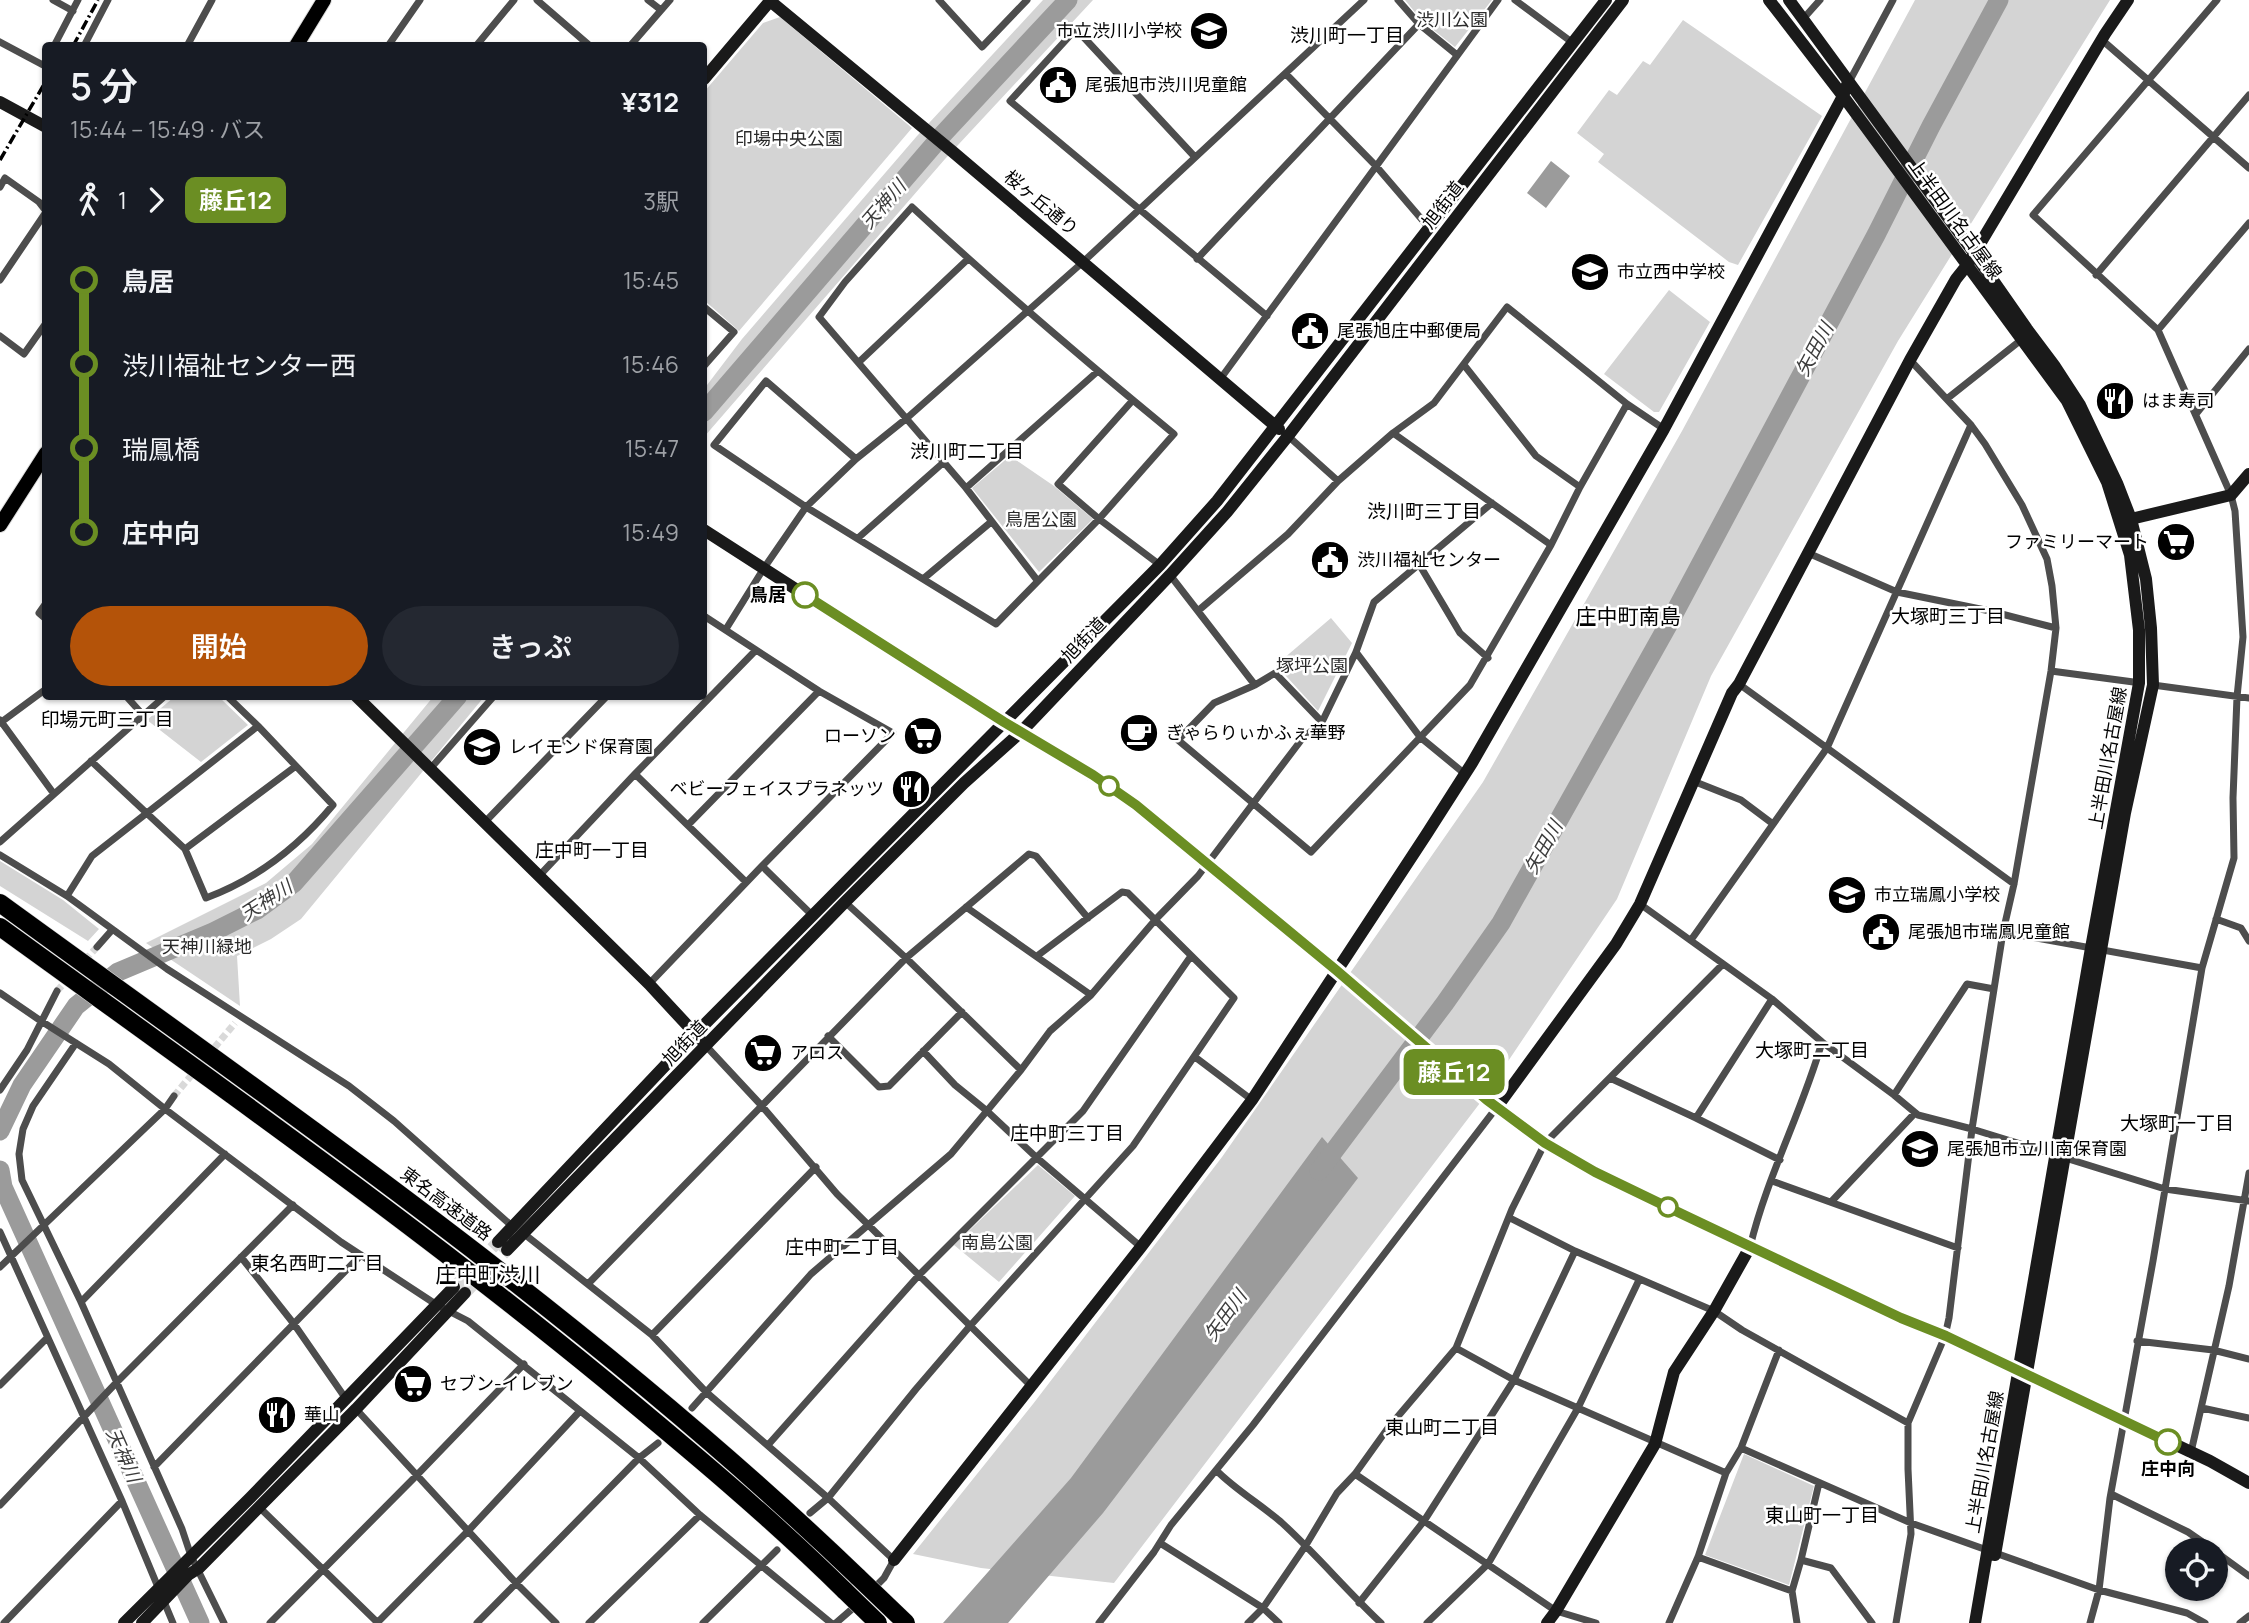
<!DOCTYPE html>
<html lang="ja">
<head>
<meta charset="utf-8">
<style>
  body { margin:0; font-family:Manrope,"Noto Sans JP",sans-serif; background:#242831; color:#f1f3f6; height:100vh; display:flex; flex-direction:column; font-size:26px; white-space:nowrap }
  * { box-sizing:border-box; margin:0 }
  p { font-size:23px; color:#9ea1a6 }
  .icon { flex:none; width:38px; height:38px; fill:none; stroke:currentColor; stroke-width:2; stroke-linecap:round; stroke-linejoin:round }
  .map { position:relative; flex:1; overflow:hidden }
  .side { position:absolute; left:42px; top:42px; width:665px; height:658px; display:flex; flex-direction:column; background:#171b24; border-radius:7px; box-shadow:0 2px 5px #0004 }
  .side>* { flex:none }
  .badge { padding:0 14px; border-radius:10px; font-size:24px; line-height:46px }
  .tools { position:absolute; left:2165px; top:1538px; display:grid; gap:14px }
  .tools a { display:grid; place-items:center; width:63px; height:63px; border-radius:50%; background:#171b24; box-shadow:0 2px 5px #0004; font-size:35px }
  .map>.badge { position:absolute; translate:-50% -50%; box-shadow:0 0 0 4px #fff }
  .legs { display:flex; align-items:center; gap:10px; height:77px; padding:0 28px; font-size:23px }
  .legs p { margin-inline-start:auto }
  .overview { display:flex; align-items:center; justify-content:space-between; height:119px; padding:0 28px }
  h1 { font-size:38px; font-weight:600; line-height:52px }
  .primary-button { display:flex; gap:14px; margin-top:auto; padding:14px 28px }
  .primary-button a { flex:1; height:80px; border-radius:42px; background:#b45309; color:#fff; font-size:28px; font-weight:600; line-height:80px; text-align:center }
  .primary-button a+a { background:#242831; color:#f1f3f6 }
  ul { padding:0 28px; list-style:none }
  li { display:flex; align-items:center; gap:24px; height:84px; font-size:26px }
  li i { display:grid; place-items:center; width:10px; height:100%; margin:0 9px; background:currentColor }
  li i::after { content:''; width:18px; height:18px; margin:-9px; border:5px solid; border-radius:50%; background:#171b24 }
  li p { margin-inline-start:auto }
  li:first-child i { background:linear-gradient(#0000 50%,currentColor 0) }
  li:last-child i { background:linear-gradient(currentColor 50%,#0000 0) }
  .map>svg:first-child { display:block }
</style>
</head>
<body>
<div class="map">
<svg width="2249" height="1623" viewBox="0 0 2249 1623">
  <rect width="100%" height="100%" fill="#fff"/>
  <path fill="#d4d4d4" d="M1043 0H1093L945 159 704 437V389L742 339 917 136Z
    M1405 0H1492L1455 47 1422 21Z
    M1915 0H2110L1898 341 1711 676 1617 899 1480 1103 1114 1583 981 1568 913 1554 1033 1404 1222 1157 1483 782 1682 431Z
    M780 17 912 128 739 331 704 300V92L763 23Z
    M1683 20 1822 116 1738 265 1729 262 1598 162 1604 154 1577 133 1609 90 1617 95 1643 61 1650 65Z
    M1669 290 1710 322 1659 412H1654L1604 374Z
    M1010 456 1054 486 1093 519 1039 572 972 488Z
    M1331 618 1352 643 1318 711 1276 665Z
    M174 697H219L248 725 201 762 147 720Z
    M433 697H484L301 919 271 939 237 956 240 1006 146 943 266 883 312 844Z
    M0 861 63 900 99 929 88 941 0 886Z
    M1038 1165 1075 1196 999 1282 954 1245Z
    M1744 1454 1814 1486 1789 1585 1705 1555Z"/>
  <path fill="#9b9b9b" d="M1551 161 1570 176 1546 208 1527 193Z
    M1322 1137 1358 1178 1103 1513 1008 1623H943L1071 1478Z"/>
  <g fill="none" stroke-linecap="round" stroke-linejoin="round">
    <path stroke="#9b9b9b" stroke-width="19" d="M704 412 944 133 1068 0
      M0 1131 22 1085 76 1006 118 972 213 932 257 910 294 883 458 696
      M0 1170 3 1187 200 1623
      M1319 1171 1445 1003 1501 923 1668 625 1876 235 1931 126 1999 0"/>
    <path stroke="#d9d9d9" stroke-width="7" stroke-dasharray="7 3.5" stroke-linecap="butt" d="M57 991 97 947
      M174 1096 235 1023"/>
    <path stroke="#d9d9d9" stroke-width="12" stroke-dasharray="12 6" stroke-linecap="butt" d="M454 1287 498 1242
      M465 1293 507 1250"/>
    <g stroke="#dbdbdb" stroke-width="16">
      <path id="primary" d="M296 46 324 0
        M0 525 46 453"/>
    </g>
    <g stroke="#dbdbdb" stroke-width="19">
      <path id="highway" d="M0 903C294 1117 595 1324 858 1577
        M0 927C204 1075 410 1220 605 1380 687 1448 769 1516 845 1591"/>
    </g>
    <path stroke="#4d4d4d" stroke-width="7" d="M53 0 73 11
      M537 0 590 46
      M648 0 661 10
      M939 0 982 47 1027 0
      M1398 0 1419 24 1457 55
      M1515 0 1573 43
      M1803 19 1820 0
      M2102 40 2249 168
      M0 42 43 65 46 61
      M54 46 78 0
      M84 46 108 0
      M187 46 212 0
      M388 46 420 0
      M476 46 514 0
      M630 46 670 0
      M1286 74 1376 166 1430 229
      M1849 82 1893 0
      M1194 156 1076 29 1010 101 1267 316
      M0 187 5 178 39 202 46 211
      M1197 259 1419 24
      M2096 275 2249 95
      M0 280 46 212
      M704 307 734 332 704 366
      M2158 330 2249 223
      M0 336 24 354 46 323
      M859 362 968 259
      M1464 365 1536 456 1580 487
      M1221 378 1498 0
      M1948 398 2021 340
      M1133 400 1058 484 1099 519 1160 565
      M2196 414 2249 349
      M1393 433 1551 545
      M1288 436 1338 481
      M856 459 766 381 714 445 806 507 996 624 1099 519 1174 434C1085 361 996 285 912 207L845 282 819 317 966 488 1037 580
      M966 488 1098 371
      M858 538 944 462
      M1808 553 1897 592 1990 611 2056 628
      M1419 564 1460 633 1488 658
      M1170 575 1255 685
      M923 579 991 522
      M46 603 39 613 46 619
      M1199 610 1288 534 1338 481 1393 433 1434 403 1507 307 1627 404 1664 429
      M726 629 764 568 806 507 856 459 907 418 1083 262 1364 0
      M1356 652 1420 737 1465 774
      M2051 671 2141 683
      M1739 684 2014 884
      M2153 685 2249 698
      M126 696 143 715
      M0 720 54 794
      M1322 722 1275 673 1255 685 1214 703 1178 740 1311 852 1470 685 1551 545 1580 487 1627 404
      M0 723 46 689
      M91 761 185 849 206 898C257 879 299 846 333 805L258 726 227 696
      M430 769 494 696
      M635 774 746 882
      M1693 781 1741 800 1773 824
      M484 823 607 696
      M688 825 819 691
      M0 842 165 696
      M185 849 296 766
      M0 855 67 896 167 969 349 1086 394 1121 513 1227
      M762 866 812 915
      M539 876 635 774 756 650
      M67 896 92 856 258 726
      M845 902 906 958 1021 1070
      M1640 904 1772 999 1822 1042 1894 1095 1918 1115 1972 1129 2165 1189 2249 1201
      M966 907 1091 995
      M2216 919 2241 928 2249 941
      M2003 932 2202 968
      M1691 940 1827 748 1971 425
      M97 947 112 930
      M649 984 762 866 893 733 819 691 704 616
      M0 993 41 1021 109 1064 165 1109 341 1242 437 1305 468 1321 639 1458 700 1515 831 1623
      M828 1036 879 1087 889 1086 962 1012
      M76 1043 33 1106 23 1129 19 1154 22 1180 81 1302 182 1529 191 1556 224 1623
      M707 1047 761 1105 837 1194 1031 1386
      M923 1051 955 1085 987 1111 1037 1158 1141 1247
      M1195 1057 1252 1100
      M1610 1078 1696 1118 1780 1160
      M0 1090 27 1050 57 991
      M1894 1095 1967 984 1994 989
      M1696 1118 1772 999
      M1772 1181 1958 1248
      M1831 1202 1915 1113
      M1510 1218 1575 1251 1714 1311 1742 1330 1908 1423
      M0 1232 122 1501 173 1623
      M523 1233 652 1335 706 1392 828 1498 894 1560 884 1578 872 1590
      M1750 1247C1767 1176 1802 1112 1822 1042
      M241 1257 294 1324 346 1399
      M0 1267 165 1109 174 1096
      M588 1284 906 958 1029 854 1036 856 1088 918
      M81 1302 225 1154
      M652 1335 816 1167
      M2137 1341 2213 1350 2249 1359
      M1456 1348 1514 1380 1726 1473
      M0 1385 47 1338
      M692 1408 811 1274 951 1154 1021 1070 1050 1031 1091 995 1156 919 1198 876 1302 739 1322 722 1356 652 1374 602 1492 503
      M2202 1408 2249 1418
      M356 1409 516 1583 556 1623
      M768 1445 919 1275 1083 1111 1191 956
      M1741 1448 1911 1523 2099 1590 2187 1613 2205 1623
      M2191 1452 2229 1286 2249 1173
      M154 1467 361 1255
      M1217 1471C1236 1490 1260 1504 1281 1522 1316 1554 1346 1590 1381 1623
      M1355 1474 1556 1611 1596 1623
      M2111 1494 2188 1532 2214 1550
      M0 1505 116 1383 293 1205
      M259 1507 378 1623
      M810 1513 828 1498 916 1389 970 1326 1133 1146 1234 998 1128 893 1122 892 1037 956
      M1160 1543 1263 1608 1279 1623
      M2216 1552 2249 1576
      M1698 1557 1792 1591
      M1801 1560 1831 1568 1872 1623
      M1359 1603 1424 1521 1514 1380 1575 1251
      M4 1623 122 1501
      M270 1623 417 1475 524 1364
      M377 1623 468 1531 580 1411
      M477 1623 639 1458 658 1443
      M589 1623 700 1515
      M703 1623 777 1550
      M836 1623 859 1603
      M1099 1623 1154 1552 1171 1525 1253 1425 1497 1107
      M1248 1623 1263 1608 1306 1545 1337 1493 1355 1474 1388 1428 1456 1348 1512 1209 1545 1143 1723 964
      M1427 1623 1488 1564 1578 1408 1639 1280
      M1669 1623 1698 1557 1726 1473 1741 1448 1779 1350
      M1797 1623 1792 1591 1801 1560 1819 1483
      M1896 1623 1911 1534 1908 1469V1423L1945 1336 1949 1318 1972 1129 2003 932 2014 884 2051 671 2056 628 2052 586 2047 559 2022 505 1985 444 1971 425 1910 360
      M2090 1623 2099 1590 2110 1498 2153 1261 2202 968 2234 858 2233 798 2237 697 2243 637 2235 511 2231 495 2158 330 2033 215 2217 0
      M2240 1623 2249 1616"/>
    <path stroke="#1a1a1a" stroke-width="12" d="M769 0 953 152 1279 429
      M1769 0 1843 96 2067 401 2107 482 2130 555 2139 630V683L2091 948 1975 1623
      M1789 0 1974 253 2027 329 2054 365 2080 405 2117 483 2131 519 2146 579 2151 628 2153 685 2125 813 1995 1555
      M704 79 770 1
      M0 102 46 127
      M2131 519 2231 495 2249 474
      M704 530 943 684 1118 792 1185 845 1336 970 1487 1100 1545 1143 1595 1172 1750 1247 1922 1327 1946 1336 2210 1461 2249 1483
      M356 696 649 984 700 1039
      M1497 1107 1616 944 1640 904 1732 693 1739 684 1910 360 1956 279 1968 264 2105 34 2128 0
      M498 1242 695 1034 1160 565 1217 501 1606 0
      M507 1250 845 902 964 783 1021 732 1170 575 1227 512 1288 436 1623 0
      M894 1560 1141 1247 1252 1100 1426 835 1472 763 1664 429 1843 96 1848 82
      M124 1623 250 1498 454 1287
      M142 1623 188 1575 199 1568 356 1409 465 1293
      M1547 1623 1556 1611 1655 1444 1674 1372 1714 1311 1750 1247"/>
    <use href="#primary" stroke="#000" stroke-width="14"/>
    <use href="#highway" stroke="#000" stroke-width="18"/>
    <path stroke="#000" stroke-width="3.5" stroke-dasharray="10 3.5 2 3.5" stroke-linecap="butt" d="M73 46 98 0
      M0 160 46 81"/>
    <g stroke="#dbdbdb" stroke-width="19" stroke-linecap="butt">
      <path id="highway-bridge" d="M858 1577 906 1623
        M845 1591 878 1623"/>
    </g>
    <use href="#highway-bridge" stroke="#000" stroke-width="18"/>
  </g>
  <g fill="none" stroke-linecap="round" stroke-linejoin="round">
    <g stroke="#fff" stroke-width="16">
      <path id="line-1" d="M805 595 1004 722 1093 775 1136 805 1336 970 1487 1100 1545 1143 1595 1172 1684 1215 1901 1318 1946 1336 2168 1442"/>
    </g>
    <use href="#line-1" stroke="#6b8e23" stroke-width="10"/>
  </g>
  <defs>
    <g id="school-disc" transform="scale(2.0125)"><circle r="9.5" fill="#000" stroke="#fff"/><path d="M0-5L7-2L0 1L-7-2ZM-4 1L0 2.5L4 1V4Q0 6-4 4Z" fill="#fff"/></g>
    <g id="civic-disc" transform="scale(2.0125)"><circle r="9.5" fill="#000" stroke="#fff"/><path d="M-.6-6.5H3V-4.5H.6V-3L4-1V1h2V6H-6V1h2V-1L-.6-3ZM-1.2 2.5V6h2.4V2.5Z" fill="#fff"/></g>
    <g id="restaurant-disc" transform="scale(2.0125)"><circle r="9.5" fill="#000" stroke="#fff"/><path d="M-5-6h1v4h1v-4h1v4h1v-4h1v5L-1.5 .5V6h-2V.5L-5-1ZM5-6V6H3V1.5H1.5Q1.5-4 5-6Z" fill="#fff"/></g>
    <g id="supermarket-disc" transform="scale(2.0125)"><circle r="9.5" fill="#000" stroke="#fff"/><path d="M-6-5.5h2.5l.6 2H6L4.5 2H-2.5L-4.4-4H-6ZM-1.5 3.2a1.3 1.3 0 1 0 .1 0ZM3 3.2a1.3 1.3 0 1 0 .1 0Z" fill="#fff"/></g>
    <g id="cafe-disc" transform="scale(2.0125)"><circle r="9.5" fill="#000" stroke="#fff"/><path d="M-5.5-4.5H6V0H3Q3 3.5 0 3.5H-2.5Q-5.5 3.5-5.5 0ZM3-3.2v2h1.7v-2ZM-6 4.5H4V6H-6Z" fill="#fff"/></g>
  </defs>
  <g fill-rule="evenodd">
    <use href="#school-disc" x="1209" y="31"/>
    <use href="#civic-disc" x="1058" y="85"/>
    <use href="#school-disc" x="1590" y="272"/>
    <use href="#civic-disc" x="1310" y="331"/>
    <use href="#restaurant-disc" x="2115" y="401"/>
    <use href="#supermarket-disc" x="2176" y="542"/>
    <use href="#civic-disc" x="1330" y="560"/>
    <use href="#cafe-disc" x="1139" y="733"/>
    <use href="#supermarket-disc" x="923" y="736"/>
    <use href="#school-disc" x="482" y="747"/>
    <use href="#restaurant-disc" x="911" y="789"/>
    <use href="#school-disc" x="1847" y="895"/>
    <use href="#civic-disc" x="1881" y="932"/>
    <use href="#supermarket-disc" x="763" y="1053"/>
    <use href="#school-disc" x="1920" y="1149"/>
    <use href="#supermarket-disc" x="413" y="1384"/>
    <use href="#restaurant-disc" x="277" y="1415"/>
  </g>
  <g fill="#fff" stroke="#6b8e23" stroke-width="3.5">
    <circle cx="805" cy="595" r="12"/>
    <circle cx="1109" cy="786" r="9"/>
    <circle cx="1668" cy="1207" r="9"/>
    <circle cx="2168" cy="1442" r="12"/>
  </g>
  <g text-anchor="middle" stroke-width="5" stroke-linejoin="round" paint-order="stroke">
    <g font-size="18" fill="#2b2b2b" stroke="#fff">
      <text x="1452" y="26">渋川公園</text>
      <text x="789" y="145">印場中央公園</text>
      <text x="1041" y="526">鳥居公園</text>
      <text x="1312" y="672">塚坪公園</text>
      <text x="207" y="953">天神川緑地</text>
      <text x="997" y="1249">南島公園</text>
    </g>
    <g font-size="18" fill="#000" stroke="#fff" text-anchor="start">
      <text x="1182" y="37" text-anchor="end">市立渋川小学校</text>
      <text x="1085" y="91">尾張旭市渋川児童館</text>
      <text x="1617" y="278">市立西中学校</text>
      <text x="1337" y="337">尾張旭庄中郵便局</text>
      <text x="2142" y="407">はま寿司</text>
      <text x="2149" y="548" text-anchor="end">ファミリーマート</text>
      <text x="1357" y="566">渋川福祉センター</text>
      <text x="1166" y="739">ぎゃらりぃかふぇ華野</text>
      <text x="896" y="742" text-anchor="end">ローソン</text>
      <text x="509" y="753">レイモンド保育園</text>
      <text x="884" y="795" text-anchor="end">ベビーフェイスプラネッツ</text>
      <text x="1874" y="901">市立瑞鳳小学校</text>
      <text x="1908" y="938">尾張旭市瑞鳳児童館</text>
      <text x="790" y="1059">アロス</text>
      <text x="1947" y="1155">尾張旭市立川南保育園</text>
      <text x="440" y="1390">セブン-イレブン</text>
      <text x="304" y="1421">華山</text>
    </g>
    <g font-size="18" fill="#000" stroke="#fff">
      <text transform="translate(1041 203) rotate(40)" y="6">桜ヶ丘通り</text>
      <text transform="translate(1443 205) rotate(-52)" y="6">旭街道</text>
      <text transform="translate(1955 219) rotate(54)" y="6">上半田川名古屋線</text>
      <text transform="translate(1084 640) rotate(-46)" y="6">旭街道</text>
      <text transform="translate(2108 758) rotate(-80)" y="6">上半田川名古屋線</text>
      <text transform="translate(685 1043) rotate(-46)" y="6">旭街道</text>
      <text transform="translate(446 1204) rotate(37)" y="6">東名高速道路</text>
      <text transform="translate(1985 1462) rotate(-80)" y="6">上半田川名古屋線</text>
    </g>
    <g font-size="18" font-weight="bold" fill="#000" stroke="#fff" text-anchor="end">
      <text x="786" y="601">鳥居</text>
      <text x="2168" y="1475" text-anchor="middle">庄中向</text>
    </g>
    <g font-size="19" fill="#000" stroke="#fff">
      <text x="1347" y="42">渋川町一丁目</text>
      <text x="967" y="458">渋川町二丁目</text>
      <text x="1424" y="518">渋川町三丁目</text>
      <text x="1948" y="623">大塚町三丁目</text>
      <text x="107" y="726">印場元町三丁目</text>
      <text x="592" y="857">庄中町一丁目</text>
      <text x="1812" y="1057">大塚町二丁目</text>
      <text x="2177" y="1130">大塚町一丁目</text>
      <text x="1067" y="1140">庄中町三丁目</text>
      <text x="842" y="1254">庄中町二丁目</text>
      <text x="317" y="1270">東名西町二丁目</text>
      <text x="1442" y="1434">東山町二丁目</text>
      <text x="1822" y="1522">東山町一丁目</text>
    </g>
    <g font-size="19" font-style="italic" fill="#3c3c3c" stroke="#fff">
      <text transform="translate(883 204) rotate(-49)" y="7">天神川</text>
      <text transform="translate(1814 349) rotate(-62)" y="7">矢田川</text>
      <text transform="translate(1543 847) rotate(-61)" y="7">矢田川</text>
      <text transform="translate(266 900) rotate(-33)" y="7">天神川</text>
      <text transform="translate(1225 1315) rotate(-54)" y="7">矢田川</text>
      <text transform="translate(124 1455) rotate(66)" y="7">天神川</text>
    </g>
    <g font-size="21" fill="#000" stroke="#fff">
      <text x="1628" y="624">庄中町南島</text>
      <text x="488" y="1282">庄中町渋川</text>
    </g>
  </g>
</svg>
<div class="tools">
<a><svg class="icon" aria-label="locate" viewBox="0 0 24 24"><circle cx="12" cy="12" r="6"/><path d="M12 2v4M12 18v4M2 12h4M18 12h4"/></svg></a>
</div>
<b class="badge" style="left:1454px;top:1072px;background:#6b8e23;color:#fff">藤丘12</b>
<section class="side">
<div class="overview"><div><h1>5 分</h1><p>15:44 – 15:49 · バス</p></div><b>¥312</b></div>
<div class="legs"><svg class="icon" aria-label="walk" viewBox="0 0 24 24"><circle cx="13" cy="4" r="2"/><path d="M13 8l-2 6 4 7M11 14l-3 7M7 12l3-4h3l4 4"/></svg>1<svg class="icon" aria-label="forward" viewBox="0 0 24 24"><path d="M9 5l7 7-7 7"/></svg><b class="badge" style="background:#6b8e23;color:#fff">藤丘12</b><p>3駅</p></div>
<ul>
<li><i style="color:#6b8e23"></i><b>鳥居</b><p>15:45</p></li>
<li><i style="color:#6b8e23"></i><span>渋川福祉センター西</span><p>15:46</p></li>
<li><i style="color:#6b8e23"></i><span>瑞鳳橋</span><p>15:47</p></li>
<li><i style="color:#6b8e23"></i><b>庄中向</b><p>15:49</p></li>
</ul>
<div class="primary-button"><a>開始</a><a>きっぷ</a></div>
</section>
</div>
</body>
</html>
